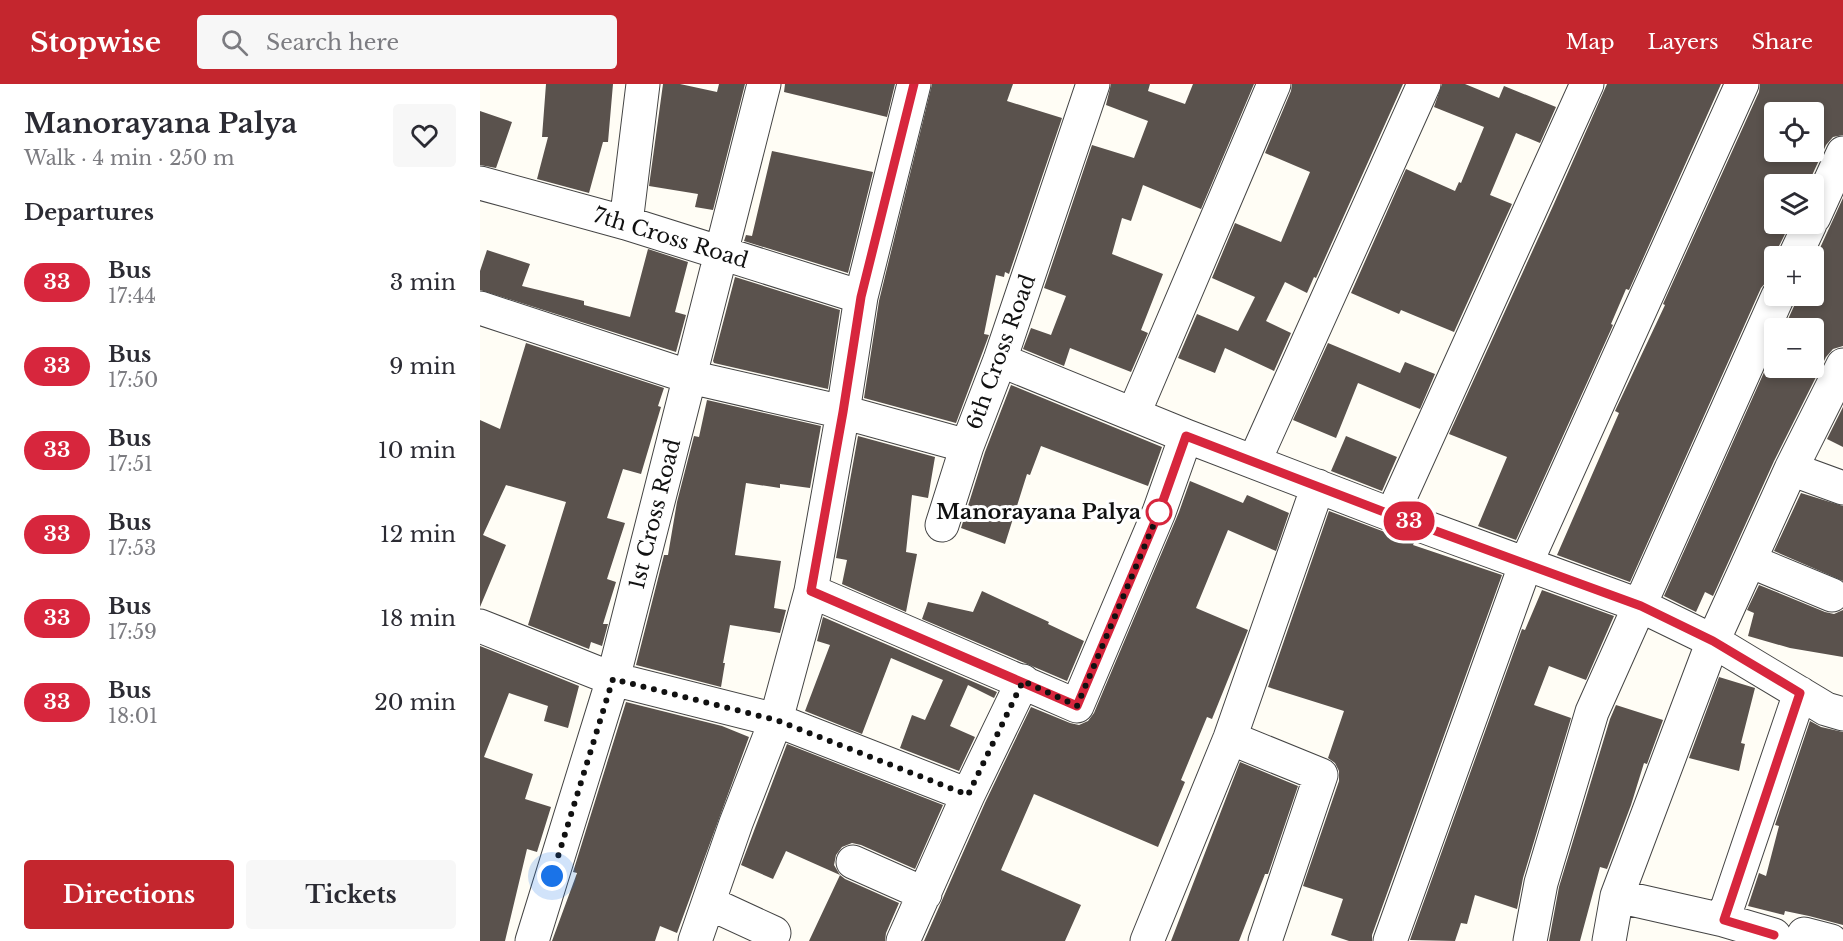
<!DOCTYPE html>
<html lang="en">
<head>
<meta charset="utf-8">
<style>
  body { margin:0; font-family:"Libre Baskerville",serif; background:#f7f7f7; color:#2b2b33; height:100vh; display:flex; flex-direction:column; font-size:22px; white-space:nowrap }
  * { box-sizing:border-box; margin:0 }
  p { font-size:20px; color:#7c7c81 }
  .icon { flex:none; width:33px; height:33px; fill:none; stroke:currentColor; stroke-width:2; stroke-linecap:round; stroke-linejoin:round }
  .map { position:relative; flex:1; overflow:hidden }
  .side { display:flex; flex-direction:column; background:#fff; width:480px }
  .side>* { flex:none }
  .badge { padding:0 12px; border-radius:20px; font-size:21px; line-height:39px }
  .buttons { position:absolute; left:1284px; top:18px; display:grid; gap:12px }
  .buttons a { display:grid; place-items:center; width:60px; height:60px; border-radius:6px; background:#fff; box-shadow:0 3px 9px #0003; font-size:30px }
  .you { position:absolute; width:30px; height:30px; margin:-15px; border:4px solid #fff; border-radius:50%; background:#1a73e8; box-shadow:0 0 0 9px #1a73e833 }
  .map>.badge { position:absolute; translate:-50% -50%; box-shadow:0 0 0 3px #fff }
  h2 { padding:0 24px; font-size:22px; line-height:54px }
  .round { display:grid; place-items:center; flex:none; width:63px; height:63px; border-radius:6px; background:#f7f7f7 }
  .summary { display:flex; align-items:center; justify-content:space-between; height:102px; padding:0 24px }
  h1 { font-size:28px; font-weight:800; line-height:45px }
  .primary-button { display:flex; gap:12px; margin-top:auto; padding:12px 24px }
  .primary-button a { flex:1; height:69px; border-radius:6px; background:#c4262e; color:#fff; font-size:24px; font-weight:800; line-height:69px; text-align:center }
  .primary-button a+a { background:#f7f7f7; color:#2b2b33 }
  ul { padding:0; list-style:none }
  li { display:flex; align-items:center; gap:18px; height:84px; padding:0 24px }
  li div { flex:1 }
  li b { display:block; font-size:22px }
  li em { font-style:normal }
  li .badge { min-width:66px; font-weight:700; text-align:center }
  header { display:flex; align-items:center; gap:36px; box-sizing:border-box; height:84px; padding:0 30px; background:#c4262e; color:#fff }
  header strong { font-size:28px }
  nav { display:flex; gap:33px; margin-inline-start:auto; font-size:21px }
  .search { width:420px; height:54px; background:#f7f7f7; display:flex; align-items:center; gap:15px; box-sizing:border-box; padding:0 21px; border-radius:6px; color:#7c7c81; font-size:22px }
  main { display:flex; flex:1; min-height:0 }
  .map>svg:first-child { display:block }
</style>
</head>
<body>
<header>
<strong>Stopwise</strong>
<div class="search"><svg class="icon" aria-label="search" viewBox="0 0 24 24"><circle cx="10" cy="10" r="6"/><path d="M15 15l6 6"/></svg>Search here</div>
<nav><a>Map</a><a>Layers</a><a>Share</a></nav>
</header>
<main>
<section class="side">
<div class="summary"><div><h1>Manorayana Palya</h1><p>Walk · 4 min · 250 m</p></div><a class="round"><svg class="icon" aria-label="heart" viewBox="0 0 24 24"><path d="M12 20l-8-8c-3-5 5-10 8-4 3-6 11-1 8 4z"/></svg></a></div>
<h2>Departures</h2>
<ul>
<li><span class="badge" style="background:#d7263d;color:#fff">33</span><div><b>Bus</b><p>17:44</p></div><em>3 min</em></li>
<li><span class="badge" style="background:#d7263d;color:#fff">33</span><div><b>Bus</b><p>17:50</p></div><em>9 min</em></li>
<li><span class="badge" style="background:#d7263d;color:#fff">33</span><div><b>Bus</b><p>17:51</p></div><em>10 min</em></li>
<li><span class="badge" style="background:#d7263d;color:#fff">33</span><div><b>Bus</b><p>17:53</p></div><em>12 min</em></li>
<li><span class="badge" style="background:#d7263d;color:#fff">33</span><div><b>Bus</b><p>17:59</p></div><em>18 min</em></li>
<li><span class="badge" style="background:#d7263d;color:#fff">33</span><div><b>Bus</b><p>18:01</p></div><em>20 min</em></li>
</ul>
<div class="primary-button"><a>Directions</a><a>Tickets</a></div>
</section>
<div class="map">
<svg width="1363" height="857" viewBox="0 0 1363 857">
  <rect width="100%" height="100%" fill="#fffdf5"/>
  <path fill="#5a524d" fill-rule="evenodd" d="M66 0H133L128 58H123L109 109 57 95 68 53H62Z
    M183 0H200L237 8 239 0H265L233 126 215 123 218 110 169 102Z
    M305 0H415L407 33 304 8Z
    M452 0H533L527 17 582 34 529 190 525 188 524 193 516 191 504 250 509 251 476 339 384 314 399 217Z
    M631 0H670L668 7 705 20 713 0H774L721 125 663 101 651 137 642 134 632 170 683 190 661 246 668 249 651 288 590 264 584 282 543 265 551 244 571 251 586 212 564 204 612 61 654 74 668 37 626 21Z
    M812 0H923L836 194 834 193 827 209 805 198 786 237 811 249 794 287 745 264 735 289 698 274 717 230 758 247 775 213 732 194 755 139 801 158 830 88 785 69 811 7Z
    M962 0H985L1019 14 1024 2 1076 23 1060 59 1036 49 1010 111 1032 120 974 248 921 226 919 230 871 209 926 85 975 107 979 98 981 99 1004 43 954 23Z
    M1127 0H1241L1149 206 1146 205 1131 240 1133 241 1036 456 998 442 1027 373 969 350 1073 122Z
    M1280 0H1363V51L1353 53 1346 61 1328 100H1294V140H1310L1298 164 1296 172H1294V194L1287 197 1281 204 1150 498 1077 471 1139 329 1135 327 1185 221 1183 220 1279 8ZM1294 28H1334V68H1294Z
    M0 27 32 38 16 84 0 81Z
    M292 67 393 88 368 189 264 157 266 151 272 152Z
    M1363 114V262L1353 265 1346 273 1294 377 1233 512 1225 508 1216 528 1184 512 1294 266V284H1334V244H1304L1315 220 1317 212H1334V177Z
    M168 165 208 178 195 228 206 231 196 268 0 206V187L7 166 50 180 42 202 104 217V221L150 233Z
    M255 193 360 226 348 305 234 279 233 277Z
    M46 259 184 304 178 322 181 323 161 390 143 385 127 434 145 439 127 495 136 498 123 540H128L122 562 111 558 109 565 48 541 86 418 26 401 3 451 26 461 0 523V336L20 345Z
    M848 259 920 289 925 278 955 290 940 325 878 299 856 354 813 336Z
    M531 301 682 363 668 402 561 362 550 391 547 390 525 460 481 444 505 368Z
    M227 316 341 342 330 404 300 400V404L266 399 255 471 301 477 294 524 306 526 300 549 250 541 243 579H245L241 603 156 581 184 471H188L197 418 214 352 219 353Z
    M1363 323V363L1347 355Z
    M378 352 455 373 448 414 432 411 426 468 437 470 426 528 362 500 367 476 356 474Z
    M866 352 917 373 902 407 851 387Z
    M710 397 763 419 767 411 809 429 796 467 748 446 716 524 768 546 732 635 727 633 701 696 705 698 678 763 554 710 521 786 601 821 585 857H444L505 719 551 623 590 639 599 641 608 637 614 629 699 428Z
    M1321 409 1363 422V497L1294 467Z
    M849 427 934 459 933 461 1022 491 892 851V857H869L851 851 863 815 823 802 859 697V687L855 679 848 674 864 627 788 603Z
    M1279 501 1345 528 1354 530 1363 526V573L1310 564 1268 552 1274 529 1267 526Z
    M1062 506 1134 532 1106 596 1069 582 1054 621 1091 634 1043 794 1037 825 995 811 987 840 981 839 975 857 930 856 1042 545 1045 546Z
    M502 507 569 538 568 540 604 557 587 597 442 535 448 518 493 528Z
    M343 533 517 608 514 614 488 601 470 642 495 653 479 687 420 664 432 631 445 636 463 596 411 574 382 650 325 627 350 561 337 557Z
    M0 562 99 602 88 644 64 637 68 622 29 609 4 673 53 690 45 715 71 723 57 768 47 765 25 857H0Z
    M1239 593 1275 604 1261 659 1265 660 1259 687 1209 674Z
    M146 618 242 642 269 653 197 849 180 842 175 857H72L97 789 93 788Z
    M1136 621 1183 636 1167 680 1164 679 1151 721 1127 785 1120 783 1100 857H1069L1079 803 1130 635Z
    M1330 637 1341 643 1363 648V841L1329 832 1305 827 1304 831 1268 822 1279 789 1286 792 1299 742 1295 741Z
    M307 660 463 721 435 785 381 761 372 759 362 763 356 771 354 781 360 791 306 767 293 795 261 781Z
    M760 678 818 702 788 790H785L759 857H691Z
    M360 791 365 795 419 819 406 849 405 857H329Z"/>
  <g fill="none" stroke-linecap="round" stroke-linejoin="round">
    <g stroke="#444" stroke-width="35">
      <path id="minor" d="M0 99 146 139 381 213
        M1334 133 1363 69
        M146 139 163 0
        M1315 172 1330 140
        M0 224 210 293 363 328 487 362 520 276 613 0
        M520 276 706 352 912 431 1161 522 1233 557 1346 625 1363 630
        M654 329 794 0
        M774 378 944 0
        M1311 385 1363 404
        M912 431 1107 0
        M462 441 487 362
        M1270 477 1352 511
        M331 507 597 622 679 428 706 352
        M0 542 133 595 296 636 488 711
        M750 654 841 691 785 857
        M373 778 445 810
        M1137 812 1243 836 1320 609
        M229 819 294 849
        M1243 836 1294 851
        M1324 850 1351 857
        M52 857 133 595 284 0
        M215 857 256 739 296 636 331 507 363 328 381 213 434 0
        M423 857 488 711 543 597
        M667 857 750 654 838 402
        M910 857 1046 479 1262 0
        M1050 857 1061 799 1112 628 1298 212
        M1129 857 1137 812 1233 557 1311 385 1363 281"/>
    </g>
    <use href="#minor" stroke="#fff" stroke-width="33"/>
  </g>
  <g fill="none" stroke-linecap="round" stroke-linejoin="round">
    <g stroke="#fff" stroke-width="14">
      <path id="line" d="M434 0 381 213 363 328 331 507 597 622 679 428 706 352 912 431 1161 522 1233 557 1320 609 1244 836 1294 851"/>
    </g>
    <use href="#line" stroke="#d7263d" stroke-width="9"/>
    <path stroke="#111" stroke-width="6" stroke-dasharray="0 10.8" d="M72 792 133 595 296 636 488 711 543 597 597 622 679 428"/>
  </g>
  <circle fill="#fff" stroke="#d7263d" stroke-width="3" cx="679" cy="428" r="12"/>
  <g text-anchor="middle" stroke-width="6" stroke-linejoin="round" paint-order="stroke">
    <g font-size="21" fill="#111" stroke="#fff">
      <text transform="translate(191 154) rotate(17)" y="7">7th Cross Road</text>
      <text transform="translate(521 268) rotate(-70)" y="7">6th Cross Road</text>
      <text transform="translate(175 430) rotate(-76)" y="7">1st Cross Road</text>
    </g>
    <g font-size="21" font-weight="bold" fill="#111" stroke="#fff" text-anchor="end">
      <text x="661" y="435">Manorayana Palya</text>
    </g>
  </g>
</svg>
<div class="buttons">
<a><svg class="icon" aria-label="locate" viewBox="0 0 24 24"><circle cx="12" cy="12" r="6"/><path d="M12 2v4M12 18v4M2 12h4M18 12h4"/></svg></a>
<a><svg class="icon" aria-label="layers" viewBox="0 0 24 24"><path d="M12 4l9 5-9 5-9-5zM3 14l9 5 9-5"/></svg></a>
<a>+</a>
<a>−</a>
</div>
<div class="you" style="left:72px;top:792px"></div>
<b class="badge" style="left:929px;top:437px;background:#d7263d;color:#fff">33</b>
</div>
</main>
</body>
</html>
